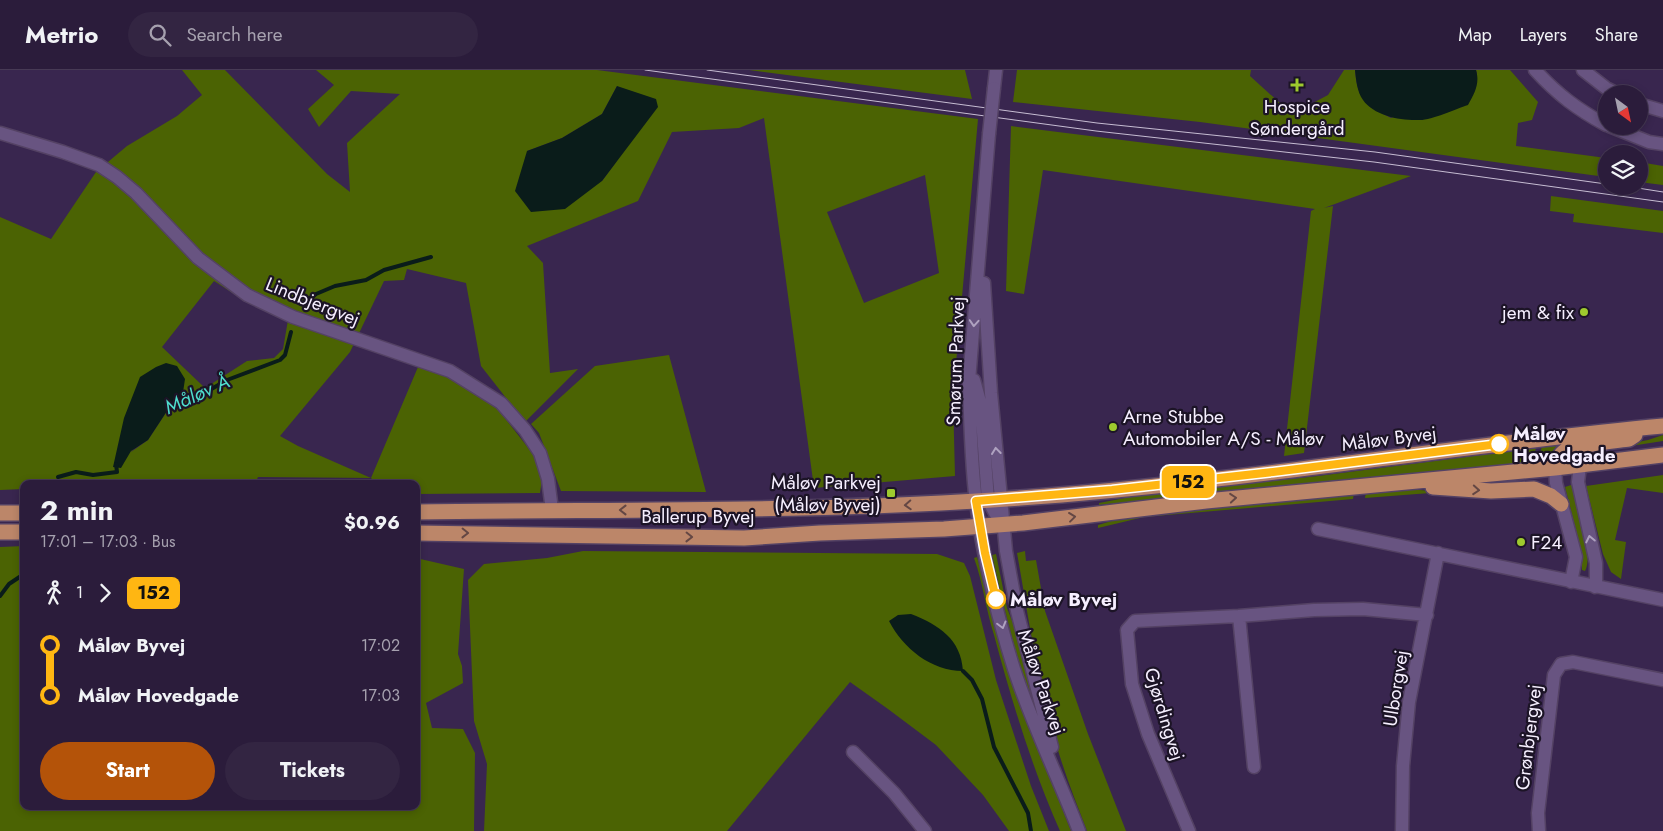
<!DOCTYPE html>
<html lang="en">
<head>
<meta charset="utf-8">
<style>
  body { margin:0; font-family:Jost,sans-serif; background:#332542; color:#f1f3f6; height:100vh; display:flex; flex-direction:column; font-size:19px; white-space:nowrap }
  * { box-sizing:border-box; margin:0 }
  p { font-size:16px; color:#a6a1af }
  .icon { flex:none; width:28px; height:28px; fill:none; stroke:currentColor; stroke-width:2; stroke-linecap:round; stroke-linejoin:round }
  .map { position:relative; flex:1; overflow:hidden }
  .side { position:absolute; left:20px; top:410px; width:400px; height:330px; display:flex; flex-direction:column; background:#2b1c3b; border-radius:10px; box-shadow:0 2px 8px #0003,0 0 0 1px #473a55 }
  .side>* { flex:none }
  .badge { padding:0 10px; border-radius:8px; font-size:18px; line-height:32px }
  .needle { width:32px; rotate:147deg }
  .buttons { position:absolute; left:1598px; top:15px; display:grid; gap:10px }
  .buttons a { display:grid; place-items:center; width:50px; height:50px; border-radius:50%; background:#2b1c3b; box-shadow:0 2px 8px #0003,0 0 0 1px #473a55; font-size:25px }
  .map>.badge { position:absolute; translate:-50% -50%; box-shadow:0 0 0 2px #fff }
  .legs { display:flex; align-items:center; gap:8px; height:55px; padding:0 20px; font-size:16px }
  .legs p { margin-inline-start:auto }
  .summary { display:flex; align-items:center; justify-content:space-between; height:85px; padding:0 20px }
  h1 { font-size:28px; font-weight:700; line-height:38px }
  .button { display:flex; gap:10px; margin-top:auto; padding:10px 20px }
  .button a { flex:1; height:58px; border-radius:30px; background:#b45309; color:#fff; font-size:20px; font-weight:700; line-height:58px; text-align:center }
  .button a+a { background:#332542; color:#f1f3f6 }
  ul { padding:0 20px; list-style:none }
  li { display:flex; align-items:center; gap:18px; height:50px; font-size:19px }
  li i { display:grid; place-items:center; width:8px; height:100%; margin:0 6px; background:currentColor }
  li i::after { content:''; width:12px; height:12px; margin:-6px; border:4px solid; border-radius:50%; background:#2b1c3b }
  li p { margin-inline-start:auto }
  li:first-child i { background:linear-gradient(#0000 50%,currentColor 0) }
  li:last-child i { background:linear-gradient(currentColor 50%,#0000 0) }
  header { display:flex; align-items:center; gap:30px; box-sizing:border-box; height:70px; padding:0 25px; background:#2b1c3b; border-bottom:1px solid #473a55 }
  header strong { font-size:24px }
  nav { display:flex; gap:28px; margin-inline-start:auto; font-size:18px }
  .search { width:350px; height:45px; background:#332542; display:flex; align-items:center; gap:12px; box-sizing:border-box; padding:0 18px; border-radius:28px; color:#a6a1af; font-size:19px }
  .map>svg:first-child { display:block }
</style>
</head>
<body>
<header>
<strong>Metrio</strong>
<div class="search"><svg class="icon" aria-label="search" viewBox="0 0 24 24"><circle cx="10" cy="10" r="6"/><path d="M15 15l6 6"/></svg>Search here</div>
<nav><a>Map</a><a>Layers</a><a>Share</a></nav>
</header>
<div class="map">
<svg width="1663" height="761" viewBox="0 0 1663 761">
  <rect width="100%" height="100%" fill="#39264f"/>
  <path fill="#4b6303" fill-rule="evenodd" d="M182 0H225L327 104 350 122 347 73 400 24 351 21 319 57 308 39 334 15 316 0H597L978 49 953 327 955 406 814 418 764 48 739 58 672 62 638 131 527 176 543 193 550 303 578 299 525 352 481 296 466 213 407 199 404 210 384 211 350 282 280 366 298 376 371 408 418 297 451 308 497 338 533 384 542 409 540 423 416 424V414H376L371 408 258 407 255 414H24V419L0 420V147L51 169 96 102 127 76 177 46 202 25ZM617 16 616 92 602 111 527 81 562 68 602 44ZM925 105 939 203 864 233 827 142ZM214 211 248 233 288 250 283 279 274 288 247 291 205 318 162 277ZM183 319 182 329 169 338 148 370 131 382Z
    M749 0H965L972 29Z
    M1017 0H1251L1250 6 1292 44 1328 25 1344 0H1355C1357 30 1367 36 1391 48L1477 4 1476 0H1510L1538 32 1532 50 1518 53 1516 76 1606 88V107L1200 52 1013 32Z
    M1011 56 1411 106 1324 138 1333 136 1304 383 1284 386 1311 141 1315 139 1043 100 1024 224 1006 221Z
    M1639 92 1663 96V115L1639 112Z
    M1551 126 1663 141V163L1573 152 1574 144 1550 141Z
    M669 285 706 422 561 421 539 363 531 354 595 296Z
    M1663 365V371L1605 380 1584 387 1568 390 1572 385 1648 370Z
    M1571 373C1559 377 1550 380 1547 394L1537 395 1542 376Z
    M1536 378 1531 395 1394 405 1099 435V433L1135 426 1318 406Z
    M1663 405V423L1627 418 1615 470 1626 472 1621 509 1611 502 1603 484 1586 416Z
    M1574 414C1578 433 1594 486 1585 501L1582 500V484L1565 417Z
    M1408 419 1431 421 1430 423 1365 428 1366 422Z
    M1354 423 1353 429 1144 447 1098 458V455L1129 446Z
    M24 476V736H416V488L464 499 458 584 462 596 463 613 426 633 432 658 463 659 475 683 474 761H0V477Z
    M583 481 937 484 964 493 970 506 996 610 1031 716 1049 761H1009L983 725 936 675 888 639 850 612 727 761H484L487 694 474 651 468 510 484 494 547 488Z
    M1025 481 1026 491 1036 490 1045 541 1088 664 1126 761H1087C1075 730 1063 699 1054 667 1037 607 1028 545 1017 483Z
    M996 484 1007 538 1020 571 1035 631 1034 632H1032C1015 584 1003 535 992 485Z
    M977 487 1031 659 1071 761H1060C1032 698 1012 632 994 565 986 540 983 513 974 488Z"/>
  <path fill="#0a1c1a" d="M1355 0H1476C1480 13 1475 23 1468 35 1456 39 1432 50 1420 50 1402 51 1374 46 1363 30 1357 22 1356 9 1355 0Z
    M617 16 656 29 658 37 602 111 565 139 531 142 515 121 527 81 562 68 602 44Z
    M166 293 177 296 185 309 182 329 169 338 148 370 131 381 121 398 113 397 124 348 140 307 156 297Z
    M911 544C939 555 961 569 963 601 931 601 903 578 889 551L898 545Z"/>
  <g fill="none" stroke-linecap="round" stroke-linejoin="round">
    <path stroke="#0a1c1a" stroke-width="4" d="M301 234 316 224 335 216 366 210 384 200 431 187
      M179 329 201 325 227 310 280 290 285 285 291 262
      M58 407 76 402 93 405 117 402 116 394
      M0 526 9 514 24 504
      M963 601 972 610 982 629 994 677 1028 743 1031 761"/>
    <g stroke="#544264" stroke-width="15">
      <path id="minor" d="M1535 0C1558 25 1577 39 1606 55
        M1583 0 1606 18 1618 24
        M994 18 996 0
        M1639 34 1663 41
        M1609 56 1649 72 1663 74
        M0 63 63 82 99 95 117 107 136 123 198 188 247 225 293 247 450 301 501 333 525 360 540 383 548 409 552 440
        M989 64 969 311C970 351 971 392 976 432 983 488 997 545 1014 599 1032 654 1058 707 1079 761
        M984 213 991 323 1006 481 1017 541 1052 677
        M974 310 981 335 988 430 995 443 1003 454
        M1580 396 1578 412 1596 493V511L1595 517
        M1555 398 1556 413 1576 487 1571 512
        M1318 459 1663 530
        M1239 546 1254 697
        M853 682 894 723 925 761
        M1189 761 1148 664 1132 614 1127 560 1135 551 1239 546 1314 540 1363 539 1427 545
        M1402 761 1403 696 1409 632 1438 483
        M1539 761 1538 743 1554 605 1561 594 1573 592 1663 610"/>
    </g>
    <g stroke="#544264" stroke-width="18">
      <path id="major" d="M1555 398C1557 392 1559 385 1565 381 1577 374 1614 371 1629 369L1635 365
        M1433 417 1491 421 1534 419 1551 426 1561 434
        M416 442C617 439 819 443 1020 428 1235 413 1448 376 1663 356
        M0 443H24
        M0 462H24
        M416 463 744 468 820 463 944 459 1023 453 1206 431 1555 398 1663 385"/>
    </g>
    <use href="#minor" stroke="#685481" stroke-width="12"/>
    <use href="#major" stroke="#bc8669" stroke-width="15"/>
    <path stroke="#c7bdd3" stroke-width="1" d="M645 0 1096 61 1374 92 1663 132
      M707 0 1097 53 1375 82 1606 114
      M1625 116 1663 122"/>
    <g stroke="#544264" stroke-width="15" stroke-linecap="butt">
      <path id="minor-bridge" d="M989 64 994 18"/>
    </g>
    <use href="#minor-bridge" stroke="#685481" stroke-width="12"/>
  </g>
  <defs><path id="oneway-chevron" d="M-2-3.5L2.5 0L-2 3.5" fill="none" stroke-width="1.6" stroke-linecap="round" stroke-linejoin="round" transform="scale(1.25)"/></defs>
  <g stroke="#afa2c0">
    <use href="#oneway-chevron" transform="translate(974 253) rotate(94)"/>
    <use href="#oneway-chevron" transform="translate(996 381) rotate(-97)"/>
    <use href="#oneway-chevron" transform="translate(1590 469) rotate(-102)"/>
    <use href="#oneway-chevron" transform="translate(1002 555) rotate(75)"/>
  </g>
  <g stroke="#644744">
    <use href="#oneway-chevron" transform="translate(1476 420) rotate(4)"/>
    <use href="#oneway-chevron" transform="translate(1233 428) rotate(-5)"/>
    <use href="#oneway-chevron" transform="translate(908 435) rotate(177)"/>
    <use href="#oneway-chevron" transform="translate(623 440) rotate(180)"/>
    <use href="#oneway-chevron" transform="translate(1072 447) rotate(-7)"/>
    <use href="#oneway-chevron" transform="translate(465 463) rotate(1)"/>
    <use href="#oneway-chevron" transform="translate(689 467) rotate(1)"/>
  </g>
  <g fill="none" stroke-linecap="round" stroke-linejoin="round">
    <g stroke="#fff" stroke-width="11">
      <path id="line-1" d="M996 529 985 483 976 431 1112 420 1273 402 1499 374"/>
    </g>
    <use href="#line-1" stroke="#ffb612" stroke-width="8"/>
  </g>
  <g fill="#9eca2e" stroke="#1c1426" stroke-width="2">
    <path d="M1294.5 7.5h5v5h5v5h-5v5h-5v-5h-5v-5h5z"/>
    <circle cx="1584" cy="242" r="5"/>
    <circle cx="1113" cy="357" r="5"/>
    <rect x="886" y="418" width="10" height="10" rx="2.5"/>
    <circle cx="1521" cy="472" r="5"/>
  </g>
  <g fill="#fff" stroke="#ffb612" stroke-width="2.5">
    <circle cx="1499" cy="374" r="9"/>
    <circle cx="996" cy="529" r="9"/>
  </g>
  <g text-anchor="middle" stroke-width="4.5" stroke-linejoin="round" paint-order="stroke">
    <g font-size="19" fill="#f6efff" stroke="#1c1426" text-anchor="end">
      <text x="1297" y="43" text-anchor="middle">Hospice<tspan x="1297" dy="22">Søndergård</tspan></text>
      <text x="1574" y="249">jem &amp; fix</text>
      <text x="1123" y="353" text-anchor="start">Arne Stubbe<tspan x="1123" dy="22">Automobiler A/S - Måløv</tspan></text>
      <text x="881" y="419">Måløv Parkvej<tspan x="881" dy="22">(Måløv Byvej)</tspan></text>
      <text x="1531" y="479" text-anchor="start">F24</text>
    </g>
    <g font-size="19" fill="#f6efff" stroke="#1c1426">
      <text transform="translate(313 231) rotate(22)" y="7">Lindbjergvej</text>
      <text transform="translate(955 291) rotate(-88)" y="7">Smørum Parkvej</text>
      <text transform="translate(1389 368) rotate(-7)" y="7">Måløv Byvej</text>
      <text x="698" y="453">Ballerup Byvej</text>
      <text transform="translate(1042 612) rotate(71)" y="7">Måløv Parkvej</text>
      <text transform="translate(1395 618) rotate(-81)" y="7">Ulborgvej</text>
      <text transform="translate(1165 644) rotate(73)" y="7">Gjørdingvej</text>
      <text transform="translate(1528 667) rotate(-83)" y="7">Grønbjergvej</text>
    </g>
    <g font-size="19" font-weight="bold" fill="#f6efff" stroke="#1c1426" text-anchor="start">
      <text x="1513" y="370">Måløv<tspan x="1513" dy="22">Hovedgade</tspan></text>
      <text x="1010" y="536">Måløv Byvej</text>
    </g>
    <g font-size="20" font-style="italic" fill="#4edccc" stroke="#1c1426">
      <text transform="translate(197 324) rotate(-24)" y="7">Måløv Å</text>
    </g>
  </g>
</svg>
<div class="buttons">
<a><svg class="needle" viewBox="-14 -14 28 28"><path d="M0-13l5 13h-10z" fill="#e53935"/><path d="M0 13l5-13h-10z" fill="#a6a1af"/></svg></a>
<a><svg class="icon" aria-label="layers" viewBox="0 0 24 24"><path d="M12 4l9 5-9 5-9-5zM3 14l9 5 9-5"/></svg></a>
</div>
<b class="badge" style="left:1188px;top:412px;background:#ffb612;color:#111">152</b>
<section class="side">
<div class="summary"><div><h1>2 min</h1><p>17:01 – 17:03 · Bus</p></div><b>$0.96</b></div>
<div class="legs"><svg class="icon" aria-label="walk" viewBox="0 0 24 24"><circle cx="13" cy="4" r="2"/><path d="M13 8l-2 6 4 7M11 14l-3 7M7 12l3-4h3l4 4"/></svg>1<svg class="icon" aria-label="forward" viewBox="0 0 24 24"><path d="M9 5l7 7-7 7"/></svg><b class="badge" style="background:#ffb612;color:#111">152</b></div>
<ul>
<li><i style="color:#ffb612"></i><b>Måløv Byvej</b><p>17:02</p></li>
<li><i style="color:#ffb612"></i><b>Måløv Hovedgade</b><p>17:03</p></li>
</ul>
<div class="button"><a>Start</a><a>Tickets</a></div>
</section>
</div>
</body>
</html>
